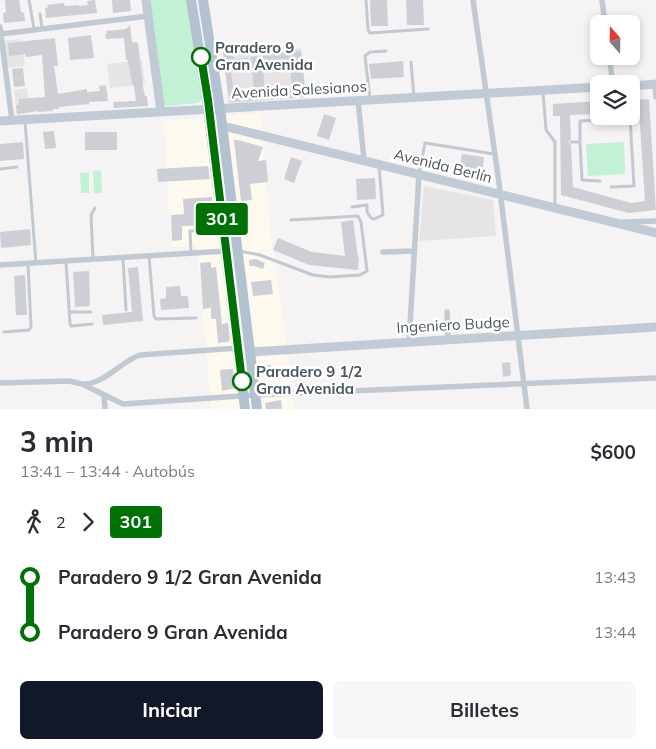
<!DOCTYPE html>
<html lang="es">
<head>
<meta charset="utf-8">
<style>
  body { margin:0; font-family:Mulish,sans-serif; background:#f7f7f7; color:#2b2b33; height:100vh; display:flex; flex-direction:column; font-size:19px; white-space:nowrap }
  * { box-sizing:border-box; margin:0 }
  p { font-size:16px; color:#7c7c81 }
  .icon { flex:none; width:28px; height:28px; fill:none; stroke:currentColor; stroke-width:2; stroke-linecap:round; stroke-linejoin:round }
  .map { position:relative; height:409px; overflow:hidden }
  .details { display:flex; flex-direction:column; background:#fff; flex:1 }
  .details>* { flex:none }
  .badge { padding:0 10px; border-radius:4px; font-size:18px; line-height:32px }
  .needle { width:32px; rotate:340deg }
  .tools { position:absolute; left:590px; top:15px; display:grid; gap:10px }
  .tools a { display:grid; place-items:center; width:50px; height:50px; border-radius:8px; background:#fff; box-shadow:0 2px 8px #0003; font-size:25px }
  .map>.badge { position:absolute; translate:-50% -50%; box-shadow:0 0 0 2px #fff }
  .legs { display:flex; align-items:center; gap:8px; height:55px; padding:0 20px; font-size:16px }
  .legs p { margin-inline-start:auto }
  .head { display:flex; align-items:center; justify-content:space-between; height:85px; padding:0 20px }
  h1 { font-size:28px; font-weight:700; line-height:38px }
  .action { display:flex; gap:10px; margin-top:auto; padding:10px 20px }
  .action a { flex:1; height:58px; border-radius:8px; background:#111827; color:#fff; font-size:20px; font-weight:700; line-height:58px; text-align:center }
  .action a+a { background:#f7f7f7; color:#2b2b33 }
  ul { padding:0 20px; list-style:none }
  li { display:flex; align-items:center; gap:18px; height:55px; font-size:19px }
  li i { display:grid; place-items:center; width:8px; height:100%; margin:0 6px; background:currentColor }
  li i::after { content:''; width:12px; height:12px; margin:-6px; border:4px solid; border-radius:50%; background:#fff }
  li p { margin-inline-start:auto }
  li:first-child i { background:linear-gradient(#0000 50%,currentColor 0) }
  li:last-child i { background:linear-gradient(currentColor 50%,#0000 0) }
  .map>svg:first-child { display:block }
</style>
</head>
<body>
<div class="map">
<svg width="656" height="409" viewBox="0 0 656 409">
  <rect width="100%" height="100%" fill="#f5f3f3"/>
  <path fill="#fdf9ef" d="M260 113 271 236 295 409H203L211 408 197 246 171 247 164 121Z"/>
  <path fill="#e6e4e5" d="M21 39 25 66 7 68 3 41Z
    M234 45 235 53 272 48 273 52 301 48 306 97 229 104 222 47Z
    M142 60 145 84 110 88 107 64Z
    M27 88 31 113 17 115 14 90Z
    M424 186 493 200 496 236 419 241Z"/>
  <path fill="#c3f1d5" d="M149 0H187L202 100 198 103 166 106 162 102Z
    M624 142 625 174 588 176 586 144Z
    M101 170 102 193H94L93 171Z
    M89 172V193H81L80 173Z"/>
  <path fill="#cdcfd5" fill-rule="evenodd" d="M5 0H19L21 12 24 13 25 21 4 23 3 13 6 12Z
    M95 0 97 13 46 18 45 8H48L47 5 64 3 65 6 78 5V6L88 5 87 1Z
    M112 0H130L131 11 113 13Z
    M370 0H387L388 26H371Z
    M406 0H423L424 25H407Z
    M130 25 132 42 138 43 143 87 145 96H147L148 106 114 108 113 102 136 101 134 86 132 84 128 60H126L124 38 106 39 105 34H107L106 31 126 29Z
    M91 35 94 58 70 60 68 38Z
    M55 38 58 66H54L58 94 82 90 87 89V92L100 91 99 86 106 85 108 101 89 102V104L59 107V109H53V111L38 112V111L17 114 16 105H19V99L45 97 42 55 26 57 25 54 9 56 8 43Z
    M230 50 231 53H233L234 59 248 58 249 62 230 65 234 94 254 92 251 57 271 55V53L301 51 306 97 229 102 223 51ZM290 62 292 89 265 92 263 69 266 68 265 65Z
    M403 61 404 77 371 79 369 64Z
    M23 68 25 86 14 87 12 69Z
    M649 99 656 210 629 213 561 195 560 116H553V104L599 101V114L570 115 571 139 568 142 571 145 573 187 631 203 645 201 639 111 631 112V100Z
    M324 114 336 118 329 140 317 136Z
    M54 131 56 148 45 149 43 132Z
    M85 132H117V150H85Z
    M234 140H238L263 147 258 161 266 160 268 182 250 184 252 200 241 201Z
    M23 142 24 159 0 161V144Z
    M462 154 484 157 482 176 459 173Z
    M291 157 302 161 294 183 284 179Z
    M208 166 210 179 158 182 157 169Z
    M375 178 376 199 357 200 356 179Z
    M212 197 216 225 182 226V240L172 241 171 215 184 214 183 199Z
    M353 220 358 257H359L358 270 309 265 273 250 278 238 312 252 345 256 341 222Z
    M30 229 31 245 1 248 0 232Z
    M256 259 265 263 263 269 254 266H249V260Z
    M211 262V268L216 267 222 324 228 323 230 340 227 342 218 343 216 319H211V308L203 309 200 263Z
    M138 267 143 321 103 325 102 315 132 312 128 268Z
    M89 271 90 306 75 307 73 272Z
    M25 275 27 315H16L14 276Z
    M271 280 273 294 253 296 251 282Z
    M180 286 181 296H188L189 308 161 310 160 299 166 298V287Z
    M510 362 511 374 509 376 503 377 502 363Z
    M271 365 272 374 262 375 261 366Z
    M231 369H233L235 388 222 391 220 370Z
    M281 400 282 409H266L265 403Z"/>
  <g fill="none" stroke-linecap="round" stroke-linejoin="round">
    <path stroke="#c1cad2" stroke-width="3" d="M29 0 34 29
      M366 0 368 30 370 33 428 29
      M40 14 42 28
      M411 62 414 97
      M543 92 546 130 555 142V207
      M370 99 365 56 370 52 386 51
      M25 121 36 264
      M571 142H580V121L630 118 634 186 611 187
      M580 142 582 180 600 181
      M0 169 17 167
      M419 174 425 143 494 154
      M352 207 367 205V212L371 218 374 219 383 215 379 165
      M239 251 260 255 313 275 330 277 360 275 367 271 361 222 358 216 291 220
      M191 252 190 231 220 229
      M149 256 154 316 156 319 196 318
      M123 258 126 310
      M93 259 91 215 95 208
      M66 262 70 324 71 326 92 324
      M69 312H91
      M4 332 29 330 31 327 28 264"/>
    <path stroke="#c1cad2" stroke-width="5.5" d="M473 0 499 183 527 409
      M602 0 605 24
      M0 27 12 121
      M1 34 148 16
      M609 56 613 84
      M655 84 656 97
      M358 100 364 160
      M623 222 656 221
      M383 252 414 251
      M0 265 226 251
      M447 312 448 340
      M409 342 419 174
      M0 383 69 381 82 384 123 404 255 395 656 378
      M84 384C106 383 120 362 140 355L238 348
      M104 396 105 409"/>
    <path stroke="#c1cbd6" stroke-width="9" d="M146 0 161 112
      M631 86 656 84
      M0 121 599 87
      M223 126 656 233
      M251 352 656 327"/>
    <path stroke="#b3c2d1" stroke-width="10" d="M191 0 207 100 245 409
      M203 0 221 116 257 409"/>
  </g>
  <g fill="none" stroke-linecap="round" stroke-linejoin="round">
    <g stroke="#fff" stroke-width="11">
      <path id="line-1" d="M201 57 208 100 242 381"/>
    </g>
    <use href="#line-1" stroke="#007106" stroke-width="8"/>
  </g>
  <g fill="#fff" stroke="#007106" stroke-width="2.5">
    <circle cx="201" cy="57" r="9"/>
    <circle cx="242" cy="381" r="9"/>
  </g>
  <g text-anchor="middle" stroke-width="5" stroke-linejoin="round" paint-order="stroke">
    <g font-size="15" font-weight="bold" fill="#4a5661" stroke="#fff" text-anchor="start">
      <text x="215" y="53">Paradero 9<tspan x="215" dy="17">Gran Avenida</tspan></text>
      <text x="256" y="377">Paradero 9 1/2<tspan x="256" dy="17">Gran Avenida</tspan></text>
    </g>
    <g font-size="15" fill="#4a5661" stroke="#fff">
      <text transform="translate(299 90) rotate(-3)" y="5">Avenida Salesianos</text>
      <text transform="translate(443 166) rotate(14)" y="5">Avenida Berlín</text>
      <text transform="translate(453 325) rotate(-3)" y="5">Ingeniero Budge</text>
    </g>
  </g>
</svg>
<div class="tools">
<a><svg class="needle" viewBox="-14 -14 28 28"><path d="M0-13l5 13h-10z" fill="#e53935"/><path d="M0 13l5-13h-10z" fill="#7c7c81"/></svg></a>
<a><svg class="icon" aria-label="layers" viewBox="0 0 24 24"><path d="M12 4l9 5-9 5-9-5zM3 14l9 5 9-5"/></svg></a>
</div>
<b class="badge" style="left:222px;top:219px;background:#007106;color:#fff">301</b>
</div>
<section class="details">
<div class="head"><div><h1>3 min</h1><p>13:41 – 13:44 · Autobús</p></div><b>$600</b></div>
<div class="legs"><svg class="icon" aria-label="walk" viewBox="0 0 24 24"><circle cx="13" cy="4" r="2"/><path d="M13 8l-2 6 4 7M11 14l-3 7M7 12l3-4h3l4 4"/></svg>2<svg class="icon" aria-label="forward" viewBox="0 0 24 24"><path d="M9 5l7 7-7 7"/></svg><b class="badge" style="background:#007106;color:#fff">301</b></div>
<ul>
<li><i style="color:#007106"></i><b>Paradero 9 1/2 Gran Avenida</b><p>13:43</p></li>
<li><i style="color:#007106"></i><b>Paradero 9 Gran Avenida</b><p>13:44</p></li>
</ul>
<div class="action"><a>Iniciar</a><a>Billetes</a></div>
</section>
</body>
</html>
